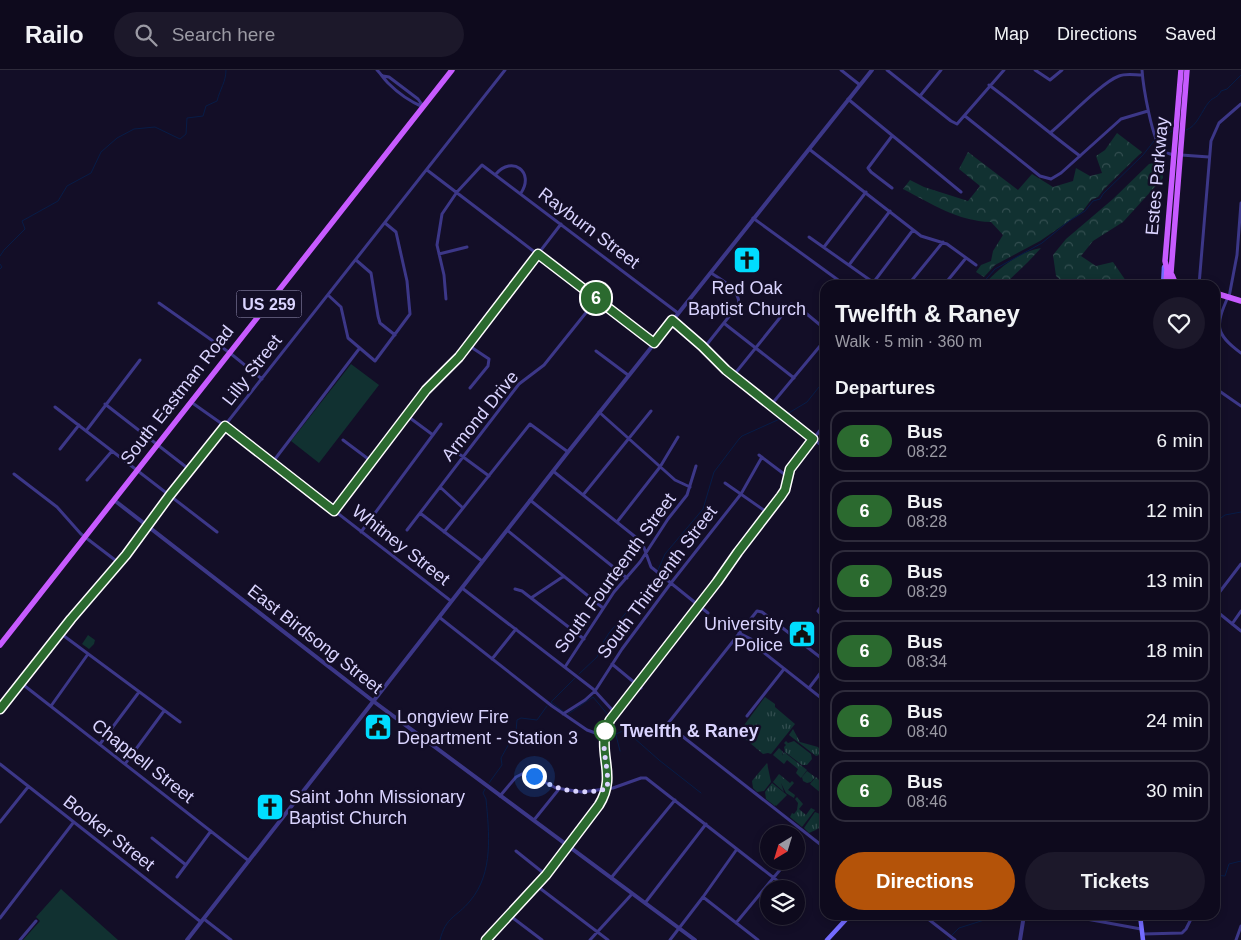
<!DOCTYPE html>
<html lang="en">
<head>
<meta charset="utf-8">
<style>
  body { margin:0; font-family:Helvetica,sans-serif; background:#1c182a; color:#f1f3f6; height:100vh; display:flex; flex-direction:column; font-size:19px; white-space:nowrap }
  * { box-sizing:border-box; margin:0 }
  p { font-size:16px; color:#9b9aa4 }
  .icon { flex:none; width:28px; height:28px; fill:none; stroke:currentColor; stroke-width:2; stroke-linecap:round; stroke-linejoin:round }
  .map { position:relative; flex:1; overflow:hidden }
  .side { position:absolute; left:820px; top:210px; width:400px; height:640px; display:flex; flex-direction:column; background:#0e0a1d; border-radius:15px; box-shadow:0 2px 8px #0003,0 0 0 1px #2e2b3b }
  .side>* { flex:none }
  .badge { padding:0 10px; border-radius:16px; font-size:18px; line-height:32px }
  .needle { width:32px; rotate:218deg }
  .fabs { position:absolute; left:760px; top:755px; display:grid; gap:10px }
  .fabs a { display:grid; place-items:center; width:45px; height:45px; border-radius:50%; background:#0e0a1d; box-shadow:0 2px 8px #0003,0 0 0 1px #2e2b3b; font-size:25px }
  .you { position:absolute; width:25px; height:25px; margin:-12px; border:4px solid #fff; border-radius:50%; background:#1a73e8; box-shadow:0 0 0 8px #1a73e833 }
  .map>.badge { position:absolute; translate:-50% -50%; box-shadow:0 0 0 2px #fff }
  h2 { padding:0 15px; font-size:19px; line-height:45px }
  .round { display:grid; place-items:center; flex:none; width:52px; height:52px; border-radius:26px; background:#1c182a }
  .headline { display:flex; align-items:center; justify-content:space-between; height:85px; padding:0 15px }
  h1 { font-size:24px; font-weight:700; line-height:38px }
  .button { display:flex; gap:10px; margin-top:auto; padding:10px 15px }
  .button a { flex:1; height:58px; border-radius:30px; background:#b45309; color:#fff; font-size:20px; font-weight:700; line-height:58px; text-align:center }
  .button a+a { background:#1c182a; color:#f1f3f6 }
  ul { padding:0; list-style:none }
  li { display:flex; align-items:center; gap:15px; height:62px; margin:0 10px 8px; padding:0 5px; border:2px solid #2e2b3b; border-radius:15px }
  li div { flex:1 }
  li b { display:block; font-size:19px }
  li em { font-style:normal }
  li .badge { min-width:55px; font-weight:700; text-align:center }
  header { display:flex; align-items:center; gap:30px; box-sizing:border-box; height:70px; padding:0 25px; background:#0e0a1d; border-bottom:1px solid #2e2b3b }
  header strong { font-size:24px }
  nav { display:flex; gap:28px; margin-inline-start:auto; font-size:18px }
  .search { width:350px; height:45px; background:#1c182a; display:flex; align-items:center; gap:12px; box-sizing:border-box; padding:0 18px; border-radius:28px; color:#9b9aa4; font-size:19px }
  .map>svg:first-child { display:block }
</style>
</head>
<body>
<header>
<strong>Railo</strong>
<div class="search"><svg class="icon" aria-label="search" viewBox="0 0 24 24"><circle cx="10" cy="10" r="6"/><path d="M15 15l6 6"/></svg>Search here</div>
<nav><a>Map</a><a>Directions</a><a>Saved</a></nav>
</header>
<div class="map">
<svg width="1241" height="870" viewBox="0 0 1241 870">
  <defs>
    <pattern id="grass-tufts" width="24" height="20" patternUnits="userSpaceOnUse" patternTransform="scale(1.25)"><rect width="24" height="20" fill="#113131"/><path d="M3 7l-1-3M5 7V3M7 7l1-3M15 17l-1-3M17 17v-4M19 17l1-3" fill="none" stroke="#334e50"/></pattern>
    <pattern id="forest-crowns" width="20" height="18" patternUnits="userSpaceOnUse" patternTransform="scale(1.25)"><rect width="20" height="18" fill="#113131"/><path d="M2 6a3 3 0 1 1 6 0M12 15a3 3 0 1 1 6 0" fill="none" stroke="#334e50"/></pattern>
  </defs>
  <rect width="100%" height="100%" fill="#130e27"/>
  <path fill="url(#grass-tufts)" d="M765 627 775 634V637L795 654 771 684 768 683 763 684 737 662H739Z
    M793 659 800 672 818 677 821 681 819 685 816 686 789 665Z
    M786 671 788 673 794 671 811 684 812 689 807 695H802L785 682 784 677 786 675 784 673Z
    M779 678 783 682 782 686 784 682 807 700 801 708 796 703 798 699 787 690 784 694 773 685Z
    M767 693 771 712 764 721 757 722 753 718 752 711Z
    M807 701 815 707 811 712 807 713 803 711 802 707Z
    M779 704 790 713 792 711 794 713 788 720 795 725 794 728 786 723 781 713 784 722 773 712Z
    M816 707 820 711 822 724 810 714Z
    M772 713 787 725 776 736 775 735V736L766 729 765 722Z
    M797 727 803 734 799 739 806 745 811 738 815 740 802 757 790 747 792 743 794 744 797 740 798 733 795 729Z
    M815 742 825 746C825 757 818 759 809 763L804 758Z"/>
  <path fill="url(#forest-crowns)" d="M1117 63 1142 82 1104 119 1098 127 1091 130 1082 142 1040 171 995 195 984 207 976 202 981 195 991 191 993 181 1003 165 991 152C957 151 932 134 903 119L910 110 924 117 968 131 980 116 959 99 968 82 1018 120 1032 104 1053 117 1073 111 1076 98 1090 106 1102 103 1096 86 1105 80Z
    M1162 91 1163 108 1123 152 1093 171 1081 186 1096 196 1113 192 1126 211 1123 215H1103L1096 211 1088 215H1066L1056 206 1053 185 1066 169 1113 129 1149 94Z
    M1041 178 1028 192 1004 215H984C998 198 1019 182 1041 178Z"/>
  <path fill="#113131" d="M351 294 379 315 319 393 291 371Z
    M88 565 95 570 94 574 89 579 82 574Z
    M61 819 118 870H23L40 851 36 847Z"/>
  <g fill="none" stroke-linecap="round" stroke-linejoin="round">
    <path stroke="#071c47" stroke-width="1" d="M1186 60C1197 57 1202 40 1209 32 1213 27 1218 28 1221 21L1227 19 1241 5
      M1159 68 1172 61
      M0 186 4 180 25 159 22 151 58 131 67 116 91 103 101 82 117 68 134 59 155 57 180 69 186 64 187 48 203 46 206 36 217 31C220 19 226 12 226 0
      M0 194 2 197 0 199
      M981 215 995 199 1042 173 1069 151 1085 141 1093 131 1100 129 1103 124 1143 85 1154 71
      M787 344 807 332 819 317 825 314
      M1215 452 1225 445 1241 442
      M658 500 665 484 703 439 714 402 739 369 742 366 782 348
      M579 604 597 587 604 571 609 563 656 507
      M564 642 551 632 575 608
      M568 644 593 627 609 646
      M613 653 616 664 625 660 659 690 701 723
      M616 665 620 681
      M489 713 502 695 501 688 516 661 517 650 521 648 537 650 547 636
      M1215 805 1225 806 1229 794 1241 791
      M952 865 959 858 1000 845
      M440 870C446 846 456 848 470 831 494 803 489 762 486 729L483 723 485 719
      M948 870V869"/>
    <path stroke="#3c3788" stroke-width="3" d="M377 0C381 4 384 9 388 13 397 22 411 32 423 37
      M841 0 860 15
      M887 0 951 51 957 54 1004 0
      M1035 0 1050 10 1062 0
      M1142 0C1143 15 1152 72 1163 81 1166 83 1170 84 1174 85
      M383 6 389 7 418 29 423 36
      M989 15C1020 38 1049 63 1080 86
      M920 26 941 0
      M848 29 961 122
      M965 46 1040 106 1051 109 1061 103 1121 49 1148 41
      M1050 63C1066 50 1102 12 1119 6 1126 3 1135 5 1142 5
      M892 66 868 98 871 102 892 118
      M809 79 921 166 947 174 976 195
      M1181 85 1209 87
      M427 100 654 273
      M496 104C512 85 535 102 521 123
      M753 148 845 215
      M809 167 877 215
      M824 177 866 122
      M439 184 467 177
      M356 190 371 203 378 246 380 253 395 265
      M849 195 890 141
      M873 213 913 160
      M908 215 943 172
      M944 215 966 188
      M1199 215 1211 71 1219 53 1241 34
      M328 225 341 237 348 268 375 291 410 244 407 211 396 162 385 153
      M1228 227C1215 256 1215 264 1241 283
      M1229 227 1237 185 1241 133
      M446 229 444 205 437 175 442 144 457 122 482 95 678 243
      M159 233 230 283 262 309
      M672 251 702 276 726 300 825 378
      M725 254 794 308
      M468 275 489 289 488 296 470 318
      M704 278 739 234C739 219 722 210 711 203
      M596 281 628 305
      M733 306 791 234 796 235 825 259
      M1215 318 1241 336
      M191 332 225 356 451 531
      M105 334 190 400
      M771 335 825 270
      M55 337 217 462
      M599 342 675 410 690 417
      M406 345 433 365
      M86 361 140 290
      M343 370 371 391
      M451 378 489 406
      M60 379 79 355
      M759 385 788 407
      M272 393 359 279
      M553 401 638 469 643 475 651 497 708 543
      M14 404 57 437 81 464 119 493
      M87 410 112 381
      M725 413 768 443
      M440 417 463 438
      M583 425 651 341
      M530 430 627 508
      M334 441 426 320 459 287 561 154
      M420 443 482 491
      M617 452 660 397 678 367
      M407 460 519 314 544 295 597 229
      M507 460 603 538
      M361 462 441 354
      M444 462 530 354 568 382
      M462 518 593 619 615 643
      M515 519 522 521 584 569
      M531 528 564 506
      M1215 528 1241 494
      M825 530 818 541 825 549
      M1215 540 1241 561
      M439 547 552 636 587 660 604 666
      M1232 554 1241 541
      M60 563 180 652
      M739 563 751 569 753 574 825 631
      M744 567 747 573 753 574
      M492 589 516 559
      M612 594 641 618
      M565 597 614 522 640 492 668 449 687 425 696 396
      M21 613 249 791
      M809 618 825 597
      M51 636 88 584
      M0 639 71 549 126 485 170 425 505 0
      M563 644 585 630 595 621 622 579 671 513 741 424 762 387
      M747 646 784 599
      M667 654 678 660 681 666
      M671 657 675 664 682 666 825 778
      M646 660 655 667 658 666 757 541 762 542 825 591
      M100 674 139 622
      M0 694 201 852
      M125 694 164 641
      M500 726 516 707 522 704 531 705 556 718 582 722 613 718 641 708H646L788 819
      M534 750 559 719
      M0 752 28 717
      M152 768 186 795
      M516 781 546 805
      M177 807 211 761
      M611 808 675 730
      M537 816 608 870
      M703 827 758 870
      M645 833 706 754
      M509 845 542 870
      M923 845 955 870
      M0 848 73 753
      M1081 848 1141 859
      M204 849 231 870
      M736 853 784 795
      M1143 864 1182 863 1186 859 1193 845
      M20 870 36 851
      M486 870 546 805 599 735C619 703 594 682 610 651L717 512 738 482 781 426 785 420 790 399 825 354
      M590 870 632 824
      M670 870 703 827 737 779
      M1236 870 1241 856"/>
    <path stroke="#3c3788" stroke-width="4" d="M114 430 373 631 695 870
      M187 870 568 382 872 0
      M1020 870 1024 845"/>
    <path stroke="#746bff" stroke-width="4.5" d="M1163 215 1164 197
      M1140 845 1143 870
      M827 870 850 845"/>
    <path stroke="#c75bff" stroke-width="5.5" d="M1172 205 1175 212 1182 215
      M1166 215 1167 199 1165 191 1181 0
      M1170 215 1187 0
      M1215 223 1241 231
      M0 575 452 0"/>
  </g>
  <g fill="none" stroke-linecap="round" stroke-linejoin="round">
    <g stroke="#fff" stroke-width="11">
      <path id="line" d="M0 639 71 549 126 485 170 425 225 356 334 441 426 320 459 287 538 184 654 273 672 250 702 276 726 300 813 369 790 399 785 420 781 426 738 482 717 512 610 650C594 682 619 703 599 735L546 805 486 870"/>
    </g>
    <use href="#line" stroke="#2b6a2f" stroke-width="8"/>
    <path stroke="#dad4ff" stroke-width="5" stroke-dasharray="0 9" d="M534 706C557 721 579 725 607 719 610 697 600 681 606 660L605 661"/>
  </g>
  <defs>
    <g id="church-square" transform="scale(1.4375)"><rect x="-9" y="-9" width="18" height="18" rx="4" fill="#0df" stroke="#130e27"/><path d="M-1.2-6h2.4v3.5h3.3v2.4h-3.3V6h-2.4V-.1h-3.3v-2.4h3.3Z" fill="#111"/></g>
    <g id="civic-square" transform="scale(1.4375)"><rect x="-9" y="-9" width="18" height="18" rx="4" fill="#0df" stroke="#130e27"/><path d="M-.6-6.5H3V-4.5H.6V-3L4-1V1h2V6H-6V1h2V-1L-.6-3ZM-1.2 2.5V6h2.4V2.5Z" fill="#111"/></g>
  </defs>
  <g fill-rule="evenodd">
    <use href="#church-square" x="747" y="190"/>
    <use href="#civic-square" x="802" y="564"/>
    <use href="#civic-square" x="378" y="657"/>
    <use href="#church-square" x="270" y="737"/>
  </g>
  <circle fill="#fff" stroke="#2b6a2f" stroke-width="2.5" cx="605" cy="661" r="10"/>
  <g text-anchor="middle" stroke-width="5" stroke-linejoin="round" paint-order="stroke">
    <rect fill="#130e27" stroke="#9e99be" stroke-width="1" x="236.5" y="220.5" width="65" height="27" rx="4"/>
    <g font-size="16" font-weight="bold" fill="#dad4ff">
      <text x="269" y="240">US 259</text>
    </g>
    <g font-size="18" fill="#dad4ff" stroke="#130e27">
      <text transform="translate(1157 106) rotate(-85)" y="6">Estes Parkway</text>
      <text transform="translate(589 158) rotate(37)" y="6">Rayburn Street</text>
      <text transform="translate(252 300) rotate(-52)" y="6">Lilly Street</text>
      <text transform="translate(177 325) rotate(-52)" y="6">South Eastman Road</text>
      <text transform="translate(480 346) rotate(-51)" y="6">Armond Drive</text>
      <text transform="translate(401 475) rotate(38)" y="6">Whitney Street</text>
      <text transform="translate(615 503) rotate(-54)" y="6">South Fourteenth Street</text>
      <text transform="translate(657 512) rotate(-53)" y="6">South Thirteenth Street</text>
      <text transform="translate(315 569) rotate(38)" y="6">East Birdsong Street</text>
      <text transform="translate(143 691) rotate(38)" y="6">Chappell Street</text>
      <text transform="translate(109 763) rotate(38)" y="6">Booker Street</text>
    </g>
    <g font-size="18" fill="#dad4ff" stroke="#130e27" text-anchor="start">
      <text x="747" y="224" text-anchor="middle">Red Oak<tspan x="747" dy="21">Baptist Church</tspan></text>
      <text x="783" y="560" text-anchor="end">University<tspan x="783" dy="21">Police</tspan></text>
      <text x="397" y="653">Longview Fire<tspan x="397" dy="21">Department - Station 3</tspan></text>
      <text x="289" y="733">Saint John Missionary<tspan x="289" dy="21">Baptist Church</tspan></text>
    </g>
    <g font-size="18" font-weight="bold" fill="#dad4ff" stroke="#130e27" text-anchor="start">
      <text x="620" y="667">Twelfth &amp; Raney</text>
    </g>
  </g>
</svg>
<div class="fabs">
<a><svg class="needle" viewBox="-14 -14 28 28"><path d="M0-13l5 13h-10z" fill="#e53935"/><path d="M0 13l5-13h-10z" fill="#9b9aa4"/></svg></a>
<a><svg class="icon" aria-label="layers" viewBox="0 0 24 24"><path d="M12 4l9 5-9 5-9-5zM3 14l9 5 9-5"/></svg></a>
</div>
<div class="you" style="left:534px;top:706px"></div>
<b class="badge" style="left:596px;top:228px;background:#2b6a2f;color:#fff">6</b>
<section class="side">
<div class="headline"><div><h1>Twelfth &amp; Raney</h1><p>Walk · 5 min · 360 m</p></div><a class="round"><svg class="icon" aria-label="heart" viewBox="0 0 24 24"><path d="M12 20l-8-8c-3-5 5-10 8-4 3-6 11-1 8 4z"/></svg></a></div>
<h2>Departures</h2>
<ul>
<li><span class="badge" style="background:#2b6a2f;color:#fff">6</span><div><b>Bus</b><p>08:22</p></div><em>6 min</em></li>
<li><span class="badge" style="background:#2b6a2f;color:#fff">6</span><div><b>Bus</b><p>08:28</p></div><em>12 min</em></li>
<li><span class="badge" style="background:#2b6a2f;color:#fff">6</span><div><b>Bus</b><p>08:29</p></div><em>13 min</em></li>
<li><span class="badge" style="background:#2b6a2f;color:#fff">6</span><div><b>Bus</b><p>08:34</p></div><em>18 min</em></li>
<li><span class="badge" style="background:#2b6a2f;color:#fff">6</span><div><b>Bus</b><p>08:40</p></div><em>24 min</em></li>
<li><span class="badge" style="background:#2b6a2f;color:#fff">6</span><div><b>Bus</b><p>08:46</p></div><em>30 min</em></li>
</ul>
<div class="button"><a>Directions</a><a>Tickets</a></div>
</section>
</div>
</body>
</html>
